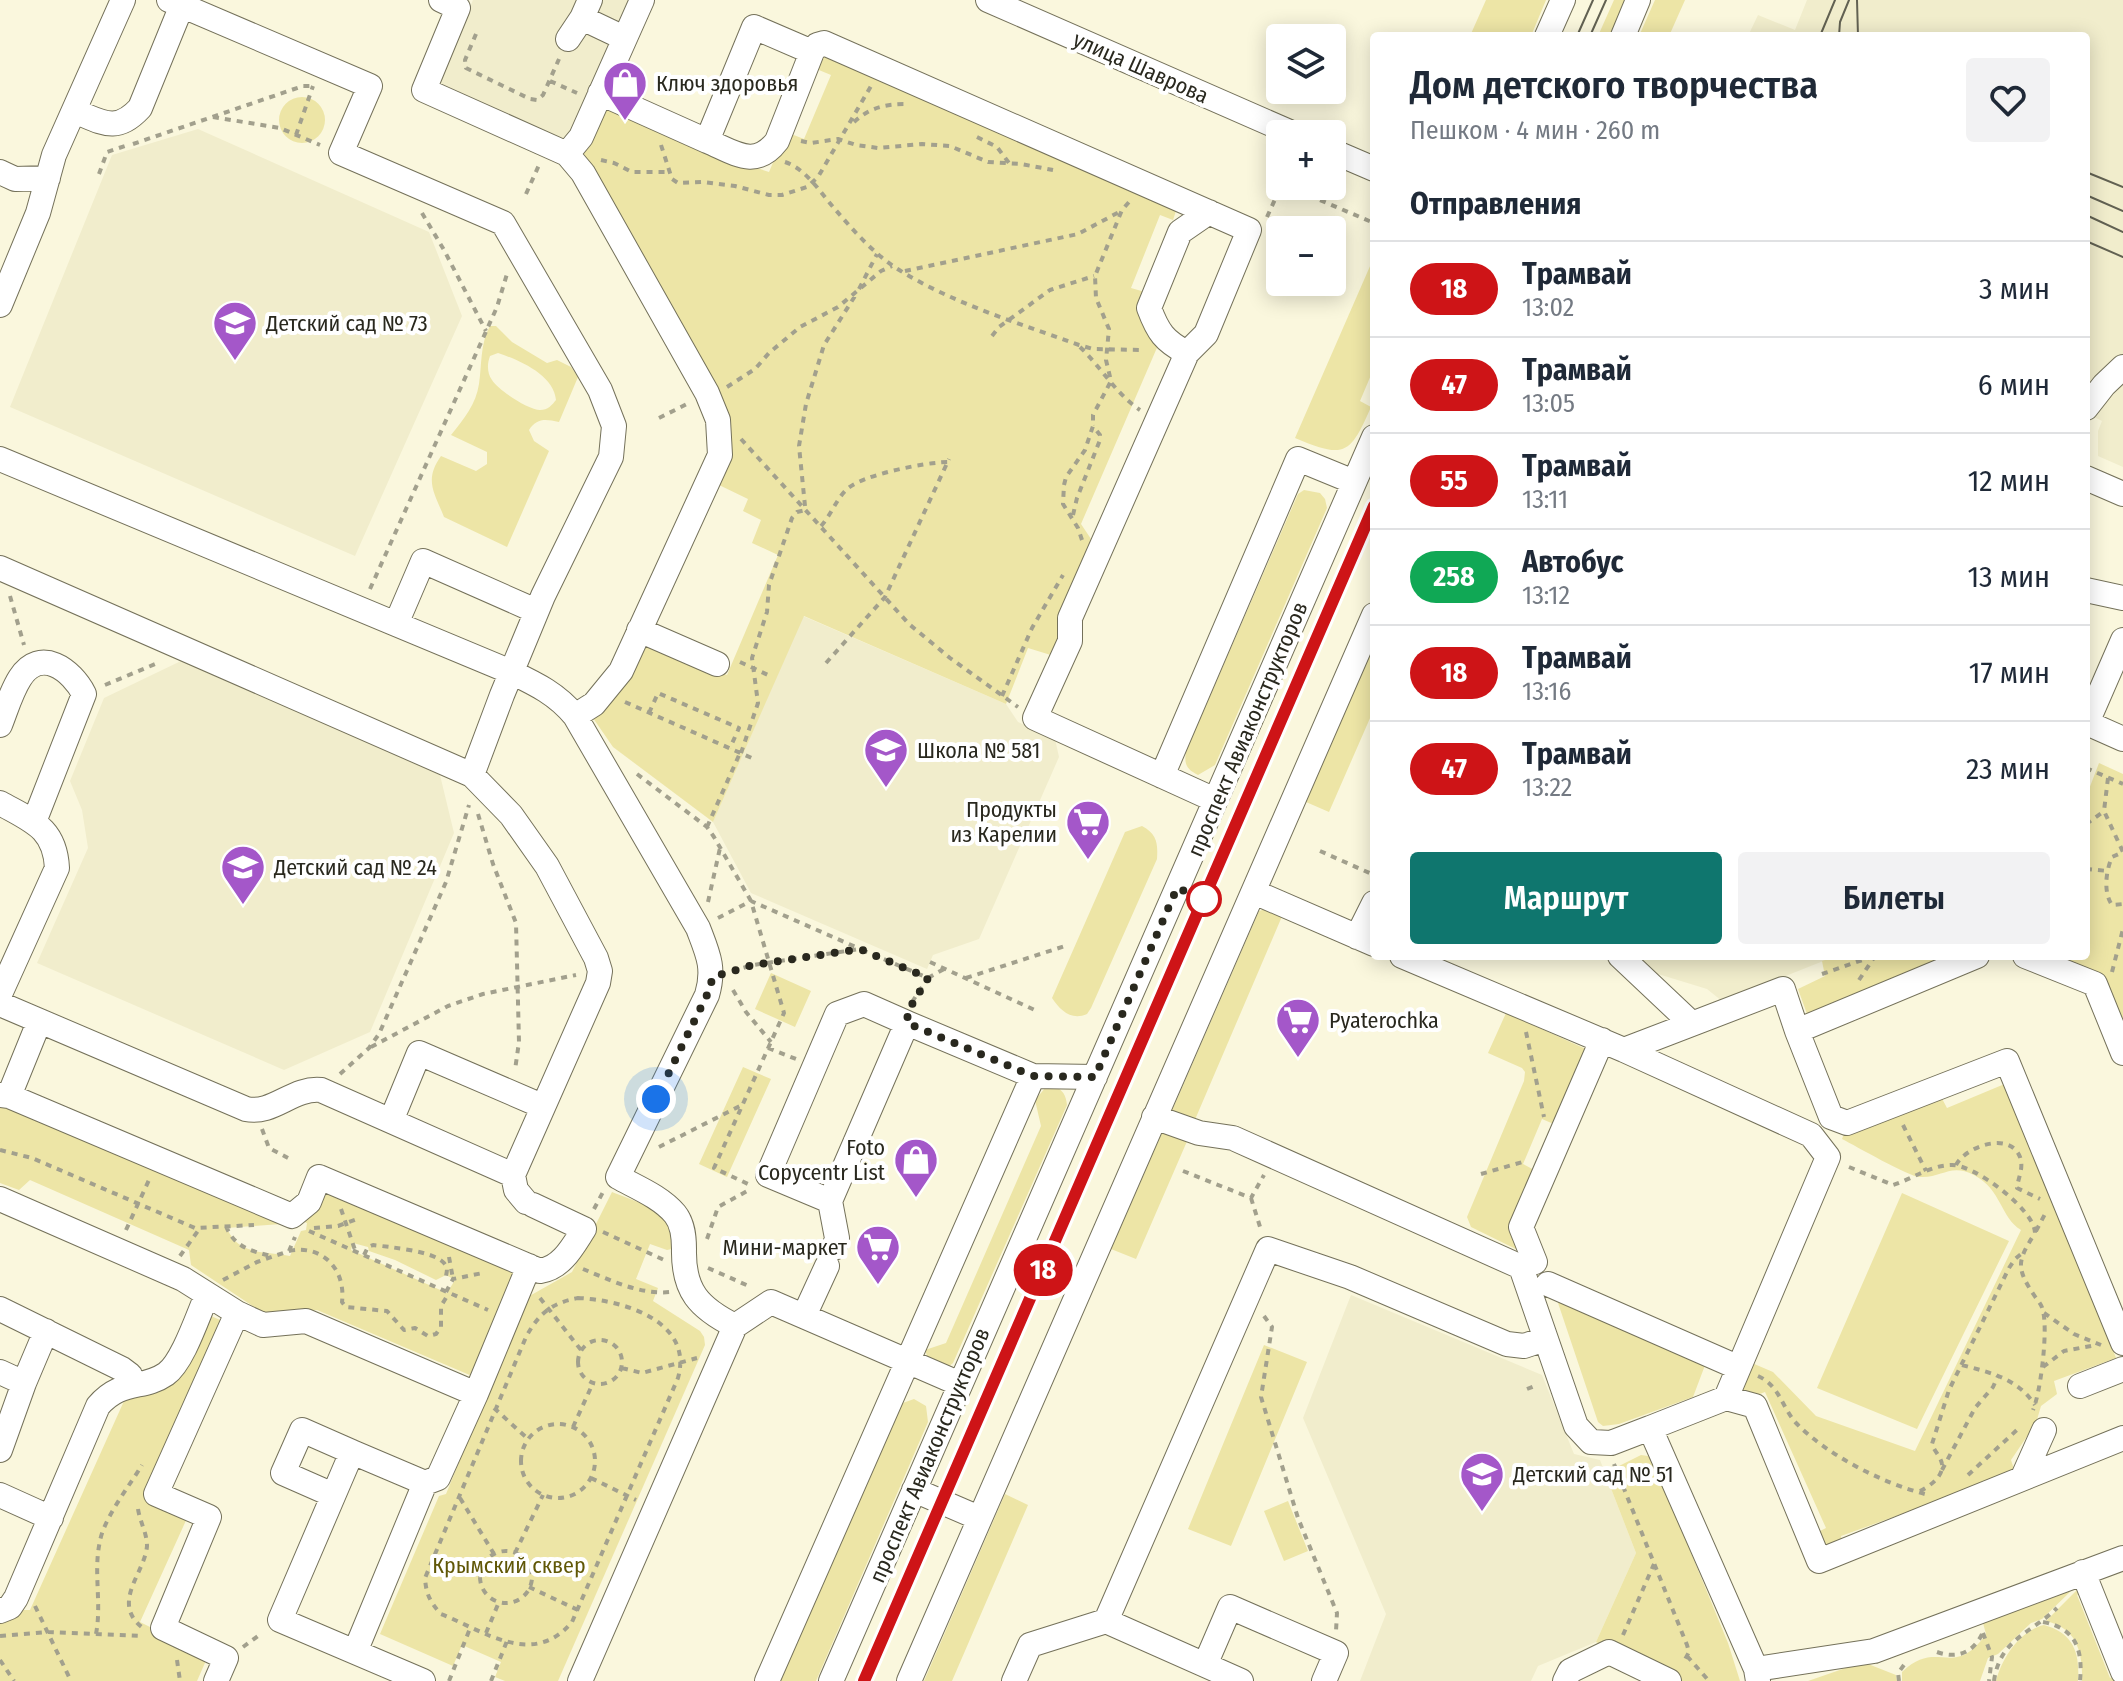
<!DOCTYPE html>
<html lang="ru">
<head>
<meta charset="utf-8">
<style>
  body { margin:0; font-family:"Fira Sans Condensed",sans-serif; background:#f2f2f3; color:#1f2937; height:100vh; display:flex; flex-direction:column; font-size:30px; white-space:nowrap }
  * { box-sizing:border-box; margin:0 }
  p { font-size:26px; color:#747a83 }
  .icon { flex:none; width:44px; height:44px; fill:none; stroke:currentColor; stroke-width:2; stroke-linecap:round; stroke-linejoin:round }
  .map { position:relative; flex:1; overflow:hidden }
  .sheet { position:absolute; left:1370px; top:32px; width:720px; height:928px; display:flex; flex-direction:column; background:#fff; border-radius:8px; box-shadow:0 4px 20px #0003 }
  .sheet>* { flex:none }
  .badge { padding:0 16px; border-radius:26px; font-size:28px; line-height:52px }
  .tools { position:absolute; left:1266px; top:24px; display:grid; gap:16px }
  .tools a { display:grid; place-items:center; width:80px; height:80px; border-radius:8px; background:#fff; box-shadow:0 4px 20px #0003; font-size:40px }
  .you { position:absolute; width:40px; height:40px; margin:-20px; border:6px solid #fff; border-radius:50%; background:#1a73e8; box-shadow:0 0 0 12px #1a73e833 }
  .map>.badge { position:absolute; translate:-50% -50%; box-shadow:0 0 0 4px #fff }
  h2 { padding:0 40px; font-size:30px; line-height:72px }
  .round { display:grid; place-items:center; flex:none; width:84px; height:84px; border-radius:8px; background:#f2f2f3 }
  .headline { display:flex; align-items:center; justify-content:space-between; height:136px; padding:0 40px }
  h1 { font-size:38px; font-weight:600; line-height:60px }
  .button { display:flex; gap:16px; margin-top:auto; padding:16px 40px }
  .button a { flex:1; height:92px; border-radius:8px; background:#0f766e; color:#fff; font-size:32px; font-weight:600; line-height:92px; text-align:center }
  .button a+a { background:#f2f2f3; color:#1f2937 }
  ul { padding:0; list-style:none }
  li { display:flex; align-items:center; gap:24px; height:96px; padding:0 40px; border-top:2px solid #e0e1e3 }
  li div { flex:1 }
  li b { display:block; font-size:30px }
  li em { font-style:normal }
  li .badge { min-width:88px; font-weight:700; text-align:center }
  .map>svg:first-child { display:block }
</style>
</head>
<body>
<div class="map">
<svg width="2123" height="1681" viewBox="0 0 2123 1681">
  <rect width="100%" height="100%" fill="#faf7dd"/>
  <path fill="#f1edcc" d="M473 0H634L568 144 437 85Z
    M1807 0H2123V467L2098 456V431L2102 421 2086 413V36H1748L1758 15 1795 30Z
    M198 129 429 232 462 316 355 556 10 407 112 155Z
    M803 616 1006 704 1018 722 1055 739 1059 757 979 939 933 955 927 969 751 893 713 822Z
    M183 660 440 775 454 833 370 1032 284 1070 37 963 88 848 82 810 70 781 104 698Z
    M1639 956H1836L1722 1001 1707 989 1645 970Z
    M1351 1295 1542 1375 1574 1454 1600 1460 1636 1553 1596 1642 1538 1666 1531 1681H1360L1386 1614 1303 1418Z"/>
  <path fill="#ede5a6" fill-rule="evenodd" d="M1486 0H1546L1531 36H1470Z
    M1614 0H1626L1610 36H1598Z
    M1655 0H1685L1669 36H1639Z
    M821 53 1177 208 1173 220 1160 215 1131 288 1145 292 1159 343 1081 524 1091 539 1058 618 1065 628 1054 656 1028 648 1006 704 804 616 713 822 613 747 593 718 646 641 727 675 778 555 752 543 761 520 743 511 748 499 719 485 730 458 583 152 605 104 721 156 769 172 786 132 804 139 831 75 814 68Z
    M279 120a23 23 0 1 1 46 0a23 23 0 1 1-46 0Z
    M1374 257V368L1360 401 1371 407C1350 455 1345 459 1295 438Z
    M490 326H496L512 342 547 363 557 360 571 367 578 377 559 422C545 419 537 418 529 430L534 441 549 451 507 547 444 517C434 492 424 480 441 456L476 471 487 464V452L451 435C464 419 476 404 479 384 482 364 480 344 490 326ZM498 353C519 360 554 375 556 400 552 405 548 410 540 410 529 410 498 390 492 380 487 373 487 364 490 356Z
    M1304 490 1320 493 1325 499 1327 508 1215 765 1198 775C1186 769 1184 764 1186 751L1298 494Z
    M1374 646V709L1329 812 1306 802Z
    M2099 763 2123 774V1042L2097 980 2048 956H2086V797Z
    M1142 826C1157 834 1158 843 1157 859L1091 1008 1087 1014C1071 1021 1060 1010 1052 998L1125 832Z
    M1269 908 1283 914 1194 1122 1171 1113 1259 911Z
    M1836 956H1964L1807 1014 1798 989 1825 976 1822 961Z
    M771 973 811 991 795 1027 755 1009Z
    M1506 1013 1588 1050 1556 1125 1542 1119 1523 1164 1536 1171 1526 1254 1471 1227 1467 1217 1524 1081 1525 1072 1522 1068 1488 1053Z
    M743 1067 771 1079 727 1177 699 1164Z
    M2007 1083 2059 1207 2116 1358 2054 1381 2057 1394 2041 1406 2036 1423 2011 1460 2016 1475 1954 1495 1841 1536 1842 1544 1822 1553 1814 1534 1826 1528 1765 1392 1749 1398 1741 1396 1752 1363 1773 1372 1816 1416 1915 1451 2021 1230C2000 1217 2002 1190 1974 1175 1950 1163 1943 1178 1920 1177 1909 1177 1856 1146 1842 1139L1846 1128 1939 1093 1947 1108Z
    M1054 1086C1063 1090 1066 1095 1067 1105L953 1363 947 1368 929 1361 925 1350 946 1343 1041 1126 1035 1100 1046 1087Z
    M0 1105 291 1221 319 1182 517 1271 472 1376 317 1310 266 1315 191 1265 189 1250 30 1180 19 1190 0 1183ZM297 1219 307 1223 306 1230 301 1231 290 1256C266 1251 238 1256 227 1228L281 1224ZM353 1243 368 1247 369 1251 395 1260 436 1280 446 1275 455 1280 447 1293 351 1250Z
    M1162 1133 1188 1139 1136 1259 1111 1249Z
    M612 1192C631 1200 664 1208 672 1229 674 1235 672 1243 672 1249L667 1250 650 1244 636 1279 658 1288 653 1301 700 1331 704 1337 705 1345 558 1681H505L495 1677 501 1662 462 1645 453 1666 380 1634 439 1496 446 1494 526 1298 572 1272Z
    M1902 1193 2009 1241 1917 1429 1817 1388Z
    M1557 1300 1707 1360 1693 1397 1619 1424 1603 1426 1598 1422Z
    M206 1314 225 1322 148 1498 188 1516 140 1622 208 1656 197 1681H0V1622L11 1618 18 1610H30L124 1401 139 1391 173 1384Z
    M1264 1345 1307 1362 1231 1546 1188 1529Z
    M914 1399 926 1406 928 1422 816 1681H780L900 1404Z
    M1641 1455 1648 1456 1655 1465 1728 1643 1740 1681H1672L1662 1673 1596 1642 1636 1553 1605 1473Z
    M1005 1494 1028 1505 952 1681H924Z
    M1288 1501 1308 1551 1284 1561 1264 1511Z
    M2079 1588 2086 1591 2077 1595 2110 1678 2120 1675 2122 1681H2082C2083 1653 2077 1628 2046 1621Z
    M2071 1591 2042 1619 2031 1623 1998 1654 1988 1658 1980 1681H1902V1672C1938 1637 1953 1681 1986 1634L1983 1623Z
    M2044 1625C2073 1633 2080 1652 2078 1681H1996C2002 1658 2019 1631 2044 1625Z
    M1863 1662 1896 1675 1897 1681H1808Z"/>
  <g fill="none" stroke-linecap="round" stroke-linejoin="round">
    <g stroke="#74715a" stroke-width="26">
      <path id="minor" d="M169 0 370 86 341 153 503 223 600 390 614 426 611 457 543 596 502 695 472 775
        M441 0 458 8 424 90 567 154 583 173 707 393 718 420 720 455 621 671 594 704 575 716
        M590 0 582 18 624 38
        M988 0 1294 134
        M1547 36 1563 0
        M1623 36 1638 0
        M568 39 582 18
        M812 52 817 45 824 43 1249 230 1206 334 1187 353 1070 618V641L1035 718 1215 800
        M600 93 707 141 754 27 812 52 777 141C755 170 734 152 707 141
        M74 111C102 122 116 134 140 108L182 5
        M1332 151 1374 169
        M567 154 581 137 642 0
        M0 172 15 179 48 178
        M0 305 38 213 54 155 123 0
        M1187 353C1164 341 1158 332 1149 308L1180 232 1209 212
        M2086 408 2104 385 2123 367
        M0 459 511 672C536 684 557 694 575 716L698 928C708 954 715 968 707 995L618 1177C636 1187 661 1197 675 1214 683 1224 684 1237 684 1249 683 1291 699 1308 735 1326
        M2086 478 2123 494
        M0 568 472 775 511 815 547 866 596 958 600 971 598 983 513 1175 516 1190 526 1202
        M2086 590 2123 598
        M396 624 423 561 536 611
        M639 630 717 664
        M2087 723 2123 739
        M0 725C6 710 11 692 20 678 40 646 72 670 84 694L34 822
        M2086 725 2123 640
        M1162 776 1298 459 1354 482
        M0 803C32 821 55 828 57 868L0 994
        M1254 892 1374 944
        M1357 937 1374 903
        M1402 956 1624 1050 1783 989 1797 1031 1977 956
        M1620 956 1691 1023
        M2025 956 2095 984 2123 1053
        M0 1004 246 1109C273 1115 293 1087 321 1090L513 1175
        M1797 1031 1831 1117 1847 1123 2007 1061 2123 1343
        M1624 1050 1811 1135 1828 1157 1726 1398
        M0 1095 9 1096 292 1216 309 1202 319 1177 540 1271C562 1268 573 1246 584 1229L533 1205
        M9 1096 39 1022
        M1154 1117 1199 1133 1233 1138 1521 1267 1576 1426 1591 1442 1611 1443 1650 1428 1756 1669 1758 1681
        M391 1121 419 1053 542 1106
        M0 1199 183 1279 237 1313 263 1325 306 1321 476 1394 438 1478 425 1483 352 1452 280 1620 423 1681
        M830 1201 768 1175 837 1014 864 1004 907 1023
        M834 1248 837 1238 830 1201 907 1023 1033 1076
        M1535 1262 1521 1227 1602 1040
        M1548 1284 1737 1367
        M0 1309 122 1369 130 1375 132 1384
        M804 1316 827 1266
        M0 1372 24 1383 0 1450
        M24 1383 46 1331
        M2080 1386 2123 1369
        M476 1394 529 1266
        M1650 1428 1726 1398 1755 1406 1819 1561 2123 1438
        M2023 1477 2044 1430
        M914 1490 979 1518
        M0 1495 51 1518
        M333 1495 283 1473 302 1430 352 1452
        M2083 1572 2123 1672
        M0 1611 10 1607 16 1598 98 1406C121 1379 143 1390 166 1374 183 1362 198 1315 207 1295
        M1106 1621 1241 1681
        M355 1652 425 1483
        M1205 1665 1230 1607 1336 1653 1324 1681
        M1756 1669 1874 1651 2123 1558
        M216 1681 226 1658 163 1628 209 1517 156 1494 237 1313
        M580 1681 735 1326 771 1302 960 1384
        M767 1681 1033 1076 1095 1077
        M831 1681 1374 437
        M909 1681 1374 615
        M1014 1681 1030 1645 1106 1621 1268 1249 1350 1277 1507 1344 1524 1346 1545 1339
        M1565 1681 1570 1671 1609 1652 1669 1681"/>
    </g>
    <path stroke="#a2a08d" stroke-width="4" stroke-dasharray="6 6" stroke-linecap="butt" d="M476 34 465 60 466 68 530 99 537 100 543 95 559 59
      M550 81 577 93
      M213 117 280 128 320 145
      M854 122C869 108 885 104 905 104
      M296 135 313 86
      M977 137 997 147 1009 163
      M801 141 811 143 838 139 856 145 878 148 922 144 950 146 988 162 1021 164 1053 170
      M133 144 303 86H311
      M661 145 672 179 678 183 703 182 735 186 769 195H782L807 187 818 177 871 86
      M601 160 614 163 632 172H670
      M785 162C806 169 820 192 834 208 852 229 873 253 896 268 951 303 1018 323 1079 345L1093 349 1144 350
      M99 174 107 152 125 146
      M1287 186 1374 223
      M526 194 539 165
      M422 213 444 250 486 331
      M1267 217 1281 186
      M905 271 1078 234 1121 211
      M859 289 877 254
      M992 336 999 327 1050 290 1094 276
      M1080 347C1101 367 1116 394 1140 410
      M727 387 755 369 769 353 800 327 838 307 881 271 892 266
      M659 418 689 403
      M741 439 909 624 950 658 1018 707
      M805 506 799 446 806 404 824 345 855 296
      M1073 515 1077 498 1100 440V435L1093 426
      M821 526C831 515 836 500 846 490 860 475 927 462 948 462
      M1082 540 1078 528 1063 504 1064 485 1066 477 1085 450 1093 426V415L1111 381 1106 360 1109 329 1096 298 1095 276 1122 210 1129 202
      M370 589 497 307 507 274
      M10 596 24 645
      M740 662 768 675
      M826 663 885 597 949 459
      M105 685 160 662
      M1002 696 1032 628 1063 575
      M625 702 754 759
      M649 713 658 693 739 728 730 748
      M741 753 758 703 752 658 767 612 769 585 792 518 797 512 806 510
      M2086 768 2123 784
      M637 774 707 827 714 837 751 901 784 1013 714 1168 748 1184
      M2108 778 2104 811 2123 852 2112 857C2106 871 2103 892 2112 905L2123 904
      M478 814 493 864 516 923 519 1042 515 1070
      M2086 824 2103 812
      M707 827 740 753
      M1320 851 1374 875
      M2086 869 2108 871
      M708 902 720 848
      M718 918 751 901 858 948
      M930 962 1037 1011
      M732 971 753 965 860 949 928 978 944 969
      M2112 972 2123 929
      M1822 974 1874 956
      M966 978 1065 946
      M1859 980 1875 956
      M733 990 746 1012 771 1042
      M912 1002 928 978
      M1526 1032 1544 1117
      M371 1047 448 1006 483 994 576 975
      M768 1048 796 1059
      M340 1074 369 1048 379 1034 446 882 469 805
      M1903 1125 1926 1171
      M262 1129 269 1148 288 1158
      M659 1147 740 1106
      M0 1150 32 1158 195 1228 254 1225
      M1956 1165C1966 1146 2010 1131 2020 1157 2024 1168 2018 1178 2017 1188L2040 1199
      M1849 1167 1893 1185C1912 1179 1931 1165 1952 1165 1975 1165 2035 1210 2035 1233 2018 1260 2015 1267 2034 1295 2037 1300 2042 1304 2043 1311 2048 1330 2041 1391 2033 1410
      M1183 1171 1251 1198 1264 1175
      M1481 1174 1526 1161
      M1251 1198 1261 1230
      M341 1209 355 1250
      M594 1209 603 1192
      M226 1226C234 1247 251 1251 271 1256
      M314 1228 338 1226 360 1218
      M126 1230 149 1180
      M309 1231 488 1310
      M2036 1231 2045 1214
      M603 1232 664 1260
      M707 1239 718 1207 751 1189
      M289 1251C322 1244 346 1269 342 1302L346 1307 387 1311 404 1330 415 1328 428 1336 436 1334 441 1327V1306L449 1293
      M364 1255 368 1247 373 1245C389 1247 434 1251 444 1263 448 1268 447 1271 446 1276L453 1279
      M180 1256 200 1228
      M449 1257 453 1279
      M708 1268 751 1287
      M583 1269C610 1280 640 1295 670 1292
      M223 1280 257 1262 289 1251 295 1237
      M446 1292 453 1279 483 1273
      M540 1298 581 1350
      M578 1298C623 1300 694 1321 678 1378L572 1622C533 1668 486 1632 441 1614 430 1602 426 1594 425 1578L526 1337C539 1313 552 1303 578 1298Z
      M2044 1313 2074 1334 2101 1345
      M1264 1316 1272 1327 1261 1397 1298 1518 1337 1613 1336 1631
      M578 1362a22 22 0 1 1 44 0a22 22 0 1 1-44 0Z
      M1962 1365C1991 1373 2017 1378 2035 1405
      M2043 1367 2064 1351 2096 1345
      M622 1368 642 1373 697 1358
      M1758 1376C1780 1386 1781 1406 1796 1423 1827 1455 1882 1483 1925 1494
      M1527 1389 1537 1385
      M494 1408 528 1439
      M521 1461a37 37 0 1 1 74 0a37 37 0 1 1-74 0Z
      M573 1427 593 1383
      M1614 1464 1687 1645 1689 1652 1683 1663
      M1942 1470 1975 1408 1993 1387 1998 1376
      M1968 1475 2018 1429
      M591 1478 636 1500
      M1920 1491C1930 1486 1944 1476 1942 1464 1941 1457 1934 1451 1932 1444L1949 1390 2009 1268 2015 1259 2021 1254
      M460 1498 494 1554
      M138 1509C140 1522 147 1533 147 1546 145 1573 110 1603 143 1628
      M480 1577a26 26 0 1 1 52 0a26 26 0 1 1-52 0Z
      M515 1553 543 1495
      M529 1587 578 1610
      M35 1606 71 1681
      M2043 1622C2076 1628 2083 1650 2080 1681
      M486 1633 499 1602
      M1983 1633 1992 1657 1989 1681
      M96 1634C102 1603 93 1572 100 1541 104 1518 130 1485 142 1465
      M1623 1635 1654 1564
      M0 1636 48 1632 141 1636
      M243 1647 262 1633
      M1937 1652C1957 1659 1973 1653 1982 1634
      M1687 1656 1709 1681
      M0 1660 14 1681
      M177 1660 180 1681
      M449 1681 471 1626
      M491 1681 507 1641
      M1899 1681 1898 1673 1904 1665
      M1994 1681C2000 1638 2032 1633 2057 1608"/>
    <use href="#minor" stroke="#fff" stroke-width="24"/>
    <path stroke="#626152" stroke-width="2" d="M1857 0 1858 36
      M1577 36 1593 0
      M1590 36 1606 0
      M1820 36 1835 0
      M1839 36 1840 22 1849 0
      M2086 172 2123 187
      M2086 195 2123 211
      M2086 215 2123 232
      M2086 241 2123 257
      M864 1681 1374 506"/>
  </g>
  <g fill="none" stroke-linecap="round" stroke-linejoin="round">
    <g stroke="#fff" stroke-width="18">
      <path id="line" d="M864 1681 1374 506"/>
    </g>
    <use href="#line" stroke="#ce1417" stroke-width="12"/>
    <path stroke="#29281e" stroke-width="8" stroke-dasharray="0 14.4" d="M656 1099 707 995 713 977 753 965 860 949 928 978 908 1011 907 1023 1033 1076 1095 1077 1177 888 1204 899"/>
  </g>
  <defs>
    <g id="shop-pin" transform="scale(2.3)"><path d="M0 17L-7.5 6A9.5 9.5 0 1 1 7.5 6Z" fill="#a457c9" stroke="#fff"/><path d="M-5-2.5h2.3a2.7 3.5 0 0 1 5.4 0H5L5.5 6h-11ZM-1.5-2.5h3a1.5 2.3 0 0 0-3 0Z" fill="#fff"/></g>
    <g id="school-pin" transform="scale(2.3)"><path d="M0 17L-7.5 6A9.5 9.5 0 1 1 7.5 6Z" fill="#a457c9" stroke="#fff"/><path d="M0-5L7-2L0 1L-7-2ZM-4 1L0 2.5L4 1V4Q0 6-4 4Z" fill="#fff"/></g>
    <g id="supermarket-pin" transform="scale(2.3)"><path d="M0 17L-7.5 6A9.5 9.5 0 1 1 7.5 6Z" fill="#a457c9" stroke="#fff"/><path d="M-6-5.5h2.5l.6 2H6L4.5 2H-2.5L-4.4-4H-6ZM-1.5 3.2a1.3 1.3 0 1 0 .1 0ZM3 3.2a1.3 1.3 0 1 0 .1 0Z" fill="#fff"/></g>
  </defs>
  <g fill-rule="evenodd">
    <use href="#shop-pin" x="625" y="83"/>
    <use href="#school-pin" x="235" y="323"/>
    <use href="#school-pin" x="886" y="750"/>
    <use href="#supermarket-pin" x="1088" y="822"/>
    <use href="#school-pin" x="243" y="867"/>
    <use href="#supermarket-pin" x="1298" y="1020"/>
    <use href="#shop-pin" x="916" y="1160"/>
    <use href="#supermarket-pin" x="878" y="1247"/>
    <use href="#school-pin" x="1482" y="1474"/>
  </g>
  <circle fill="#fff" stroke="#ce1417" stroke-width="4" cx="1204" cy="899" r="16"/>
  <g text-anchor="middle" stroke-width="8" stroke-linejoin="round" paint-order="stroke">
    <g font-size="22" fill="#29281e" stroke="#fff">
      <text transform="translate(1141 67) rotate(24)" y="8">улица Шаврова</text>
      <text transform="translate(1247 729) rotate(-67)" y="8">проспект Авиаконструкторов</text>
      <text transform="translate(929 1455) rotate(-67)" y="8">проспект Авиаконструкторов</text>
    </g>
    <g font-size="22" fill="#29281e" stroke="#fff" text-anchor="start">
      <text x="656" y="91">Ключ здоровья</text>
      <text x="266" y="331">Детский сад № 73</text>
      <text x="917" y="758">Школа № 581</text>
      <text x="1057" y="817" text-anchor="end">Продукты<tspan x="1057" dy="25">из Карелии</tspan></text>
      <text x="274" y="875">Детский сад № 24</text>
      <text x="1329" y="1028">Pyaterochka</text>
      <text x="885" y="1155" text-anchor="end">Foto<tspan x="885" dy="25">Copycentr List</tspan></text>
      <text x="847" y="1255" text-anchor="end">Мини-маркет</text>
      <text x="1513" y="1482">Детский сад № 51</text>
    </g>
    <g font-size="22" fill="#605707" stroke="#fff">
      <text x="509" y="1573">Крымский сквер</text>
    </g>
  </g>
</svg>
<div class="tools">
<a><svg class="icon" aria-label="layers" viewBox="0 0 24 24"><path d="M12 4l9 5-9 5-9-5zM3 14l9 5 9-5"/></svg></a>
<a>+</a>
<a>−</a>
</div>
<div class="you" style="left:656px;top:1099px"></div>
<b class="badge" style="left:1043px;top:1270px;background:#ce1417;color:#fff">18</b>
<section class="sheet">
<div class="headline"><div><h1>Дом детского творчества</h1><p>Пешком · 4 мин · 260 m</p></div><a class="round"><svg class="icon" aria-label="heart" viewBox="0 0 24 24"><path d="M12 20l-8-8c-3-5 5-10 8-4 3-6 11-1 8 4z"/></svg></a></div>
<h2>Отправления</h2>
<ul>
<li><span class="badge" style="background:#ce1417;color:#fff">18</span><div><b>Трамвай</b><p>13:02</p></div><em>3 мин</em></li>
<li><span class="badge" style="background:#ce1417;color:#fff">47</span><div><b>Трамвай</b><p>13:05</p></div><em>6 мин</em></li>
<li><span class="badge" style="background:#ce1417;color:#fff">55</span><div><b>Трамвай</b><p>13:11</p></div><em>12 мин</em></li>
<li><span class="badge" style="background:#10a855;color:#fff">258</span><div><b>Автобус</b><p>13:12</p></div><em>13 мин</em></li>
<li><span class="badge" style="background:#ce1417;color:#fff">18</span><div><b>Трамвай</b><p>13:16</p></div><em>17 мин</em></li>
<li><span class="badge" style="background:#ce1417;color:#fff">47</span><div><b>Трамвай</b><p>13:22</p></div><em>23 мин</em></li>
</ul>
<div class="button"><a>Маршрут</a><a>Билеты</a></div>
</section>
</div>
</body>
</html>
